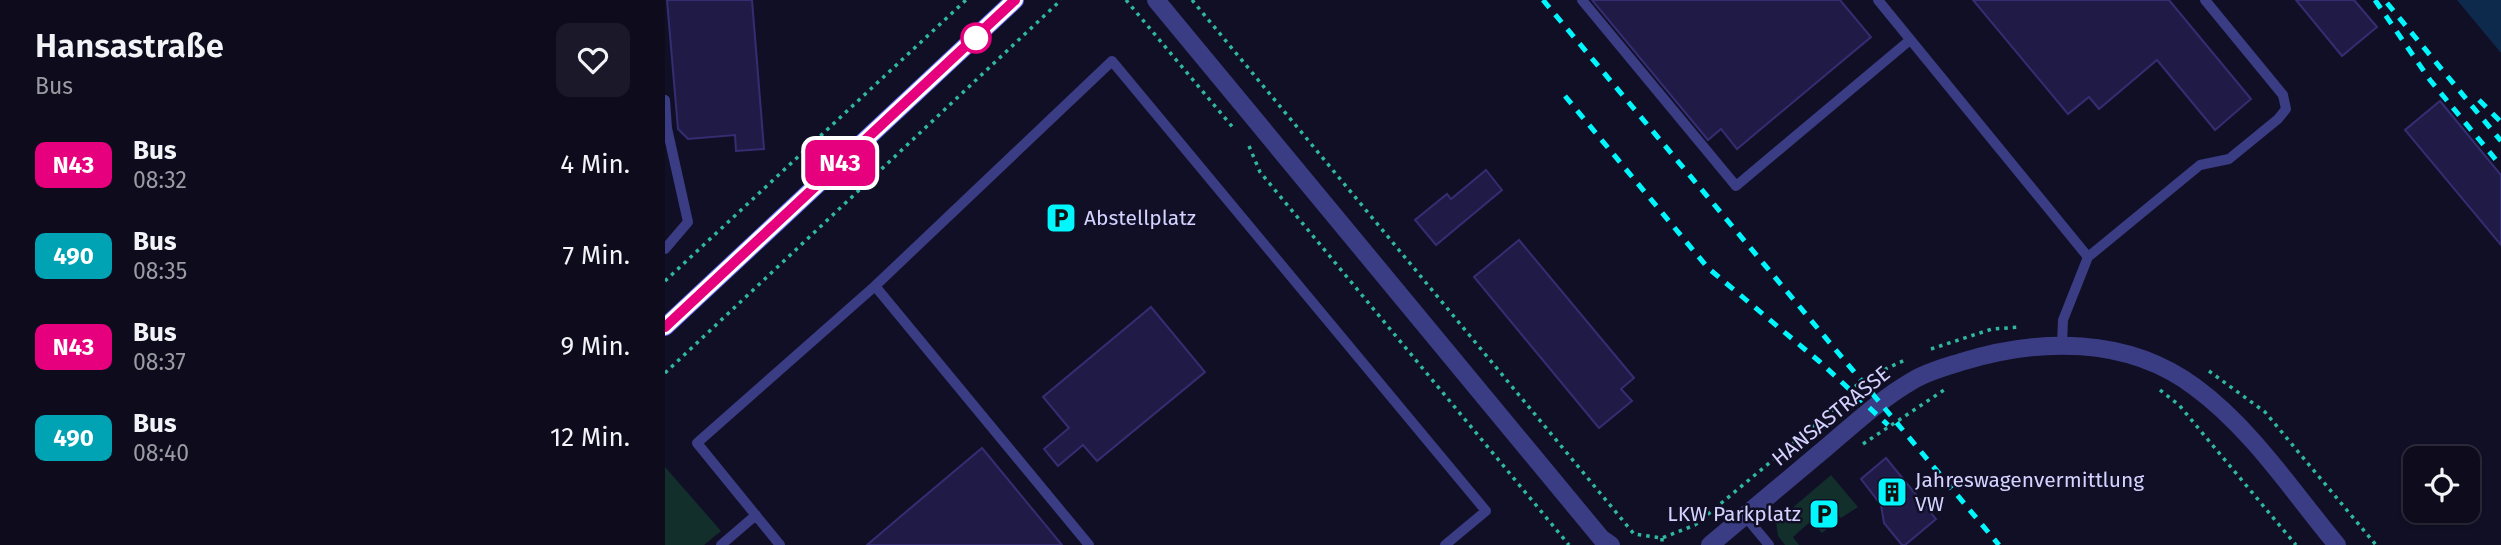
<!DOCTYPE html>
<html lang="de">
<head>
<meta charset="utf-8">
<style>
  body { margin:0; font-family:"Fira Sans",sans-serif; background:#1b1929; color:#f1f3f6; height:100vh; display:flex; flex-direction:column; font-size:26px; white-space:nowrap }
  * { box-sizing:border-box; margin:0 }
  p { font-size:23px; color:#9a9ba3 }
  .icon { flex:none; width:38px; height:38px; fill:none; stroke:currentColor; stroke-width:2; stroke-linecap:round; stroke-linejoin:round }
  .map { position:relative; flex:1; overflow:hidden }
  .side { display:flex; flex-direction:column; background:#0d0b1c; width:665px }
  .side>* { flex:none }
  .badge { padding:0 14px; border-radius:10px; font-size:24px; line-height:46px }
  .buttons { position:absolute; left:1738px; top:446px; display:grid; gap:14px }
  .buttons a { display:grid; place-items:center; width:77px; height:77px; border-radius:14px; background:#0d0b1c; box-shadow:0 2px 5px #0004,0 0 0 2px #2d2b3b; font-size:35px }
  .map>.badge { position:absolute; translate:-50% -50%; box-shadow:0 0 0 4px #fff }
  .round { display:grid; place-items:center; flex:none; width:74px; height:74px; border-radius:14px; background:#1b1929 }
  .summary { display:flex; align-items:center; justify-content:space-between; height:119px; padding:0 35px }
  h1 { font-size:33px; font-weight:600; line-height:52px }
  ul { padding:0; list-style:none }
  li { display:flex; align-items:center; gap:21px; height:91px; padding:0 35px }
  li div { flex:1 }
  li b { display:block; font-size:26px }
  li em { font-style:normal }
  li .badge { min-width:77px; font-weight:700; text-align:center }
  main { display:flex; flex:1; min-height:0 }
  .map>svg:first-child { display:block }
</style>
</head>
<body>
<main>
<section class="side">
<div class="summary"><div><h1>Hansastraße</h1><p>Bus</p></div><a class="round"><svg class="icon" aria-label="heart" viewBox="0 0 24 24"><path d="M12 20l-8-8c-3-5 5-10 8-4 3-6 11-1 8 4z"/></svg></a></div>
<ul>
<li><span class="badge" style="background:#e6007e;color:#fff">N43</span><div><b>Bus</b><p>08:32</p></div><em>4 Min.</em></li>
<li><span class="badge" style="background:#00a3b4;color:#fff">490</span><div><b>Bus</b><p>08:35</p></div><em>7 Min.</em></li>
<li><span class="badge" style="background:#e6007e;color:#fff">N43</span><div><b>Bus</b><p>08:37</p></div><em>9 Min.</em></li>
<li><span class="badge" style="background:#00a3b4;color:#fff">490</span><div><b>Bus</b><p>08:40</p></div><em>12 Min.</em></li>
</ul>
</section>
<div class="map">
<svg width="1836" height="545" viewBox="0 0 1836 545">
  <rect width="100%" height="100%" fill="#110f25"/>
  <path fill="#122f2c" d="M0 467 56 531 39 545H0Z
    M1166 475 1193 507 1176 518 1164 506 1153 516 1163 528 1157 533 1146 521 1128 537 1134 545H1120L1113 536 1111 522Z"/>
  <path fill="#0d294b" d="M1792 0H1836V53Z"/>
  <path fill="#201b46" stroke="#352d72" stroke-width="2" d="M2 0H87L99 149 71 151 70 135 23 139 13 129Z
    M927 0H1175L1206 37 1072 149 1056 129 1043 140Z
    M1308 0H1504L1586 99 1550 130 1492 60 1434 109 1424 97 1403 114Z
    M1631 0H1689L1712 27 1677 56Z
    M1775 101 1836 175V245L1740 130Z
    M821 170 837 190 771 245 750 220 782 194 786 199Z
    M854 240 969 378 956 389 967 401 934 428 809 277Z
    M486 307 540 372 432 461 418 445 393 466 379 449 404 428 378 397Z
    M317 448 397 545H202L242 511Z
    M1221 458 1271 519 1240 545H1237L1219 523 1216 505 1196 479Z"/>
  <g fill="none" stroke-linecap="round" stroke-linejoin="round">
    <path stroke="#2fb7a4" stroke-width="3.5" stroke-dasharray="3.5 5" stroke-linecap="butt" d="M461 0 570 130
      M527 0 969 534 997 538 1030 525 1169 409C1184 384 1214 372 1240 360
      M584 146 595 172 904 545
      M0 281 301 0
      M1266 349 1327 329 1356 327
      M1544 371 1600 412 1711 545
      M0 373 396 0
      M1495 390 1514 405 1631 545
      M1198 444 1279 390
      M997 538V545"/>
    <path stroke="#3a3c84" stroke-width="10" d="M917 0 1071 186 1245 40
      M1213 0 1423 257 1398 320 1397 344
      M0 100 2 128 23 222 0 249
      M1423 257 1535 165 1564 159 1613 119 1621 109 1618 95 1540 0
      M210 286 424 545
      M1080 516 1104 545
      M56 545 91 515
      M115 545 32 443 210 286 447 61 821 511 780 545"/>
    <path stroke="#3a3c84" stroke-width="18" d="M491 0 936 538 946 545
      M1045 545C1084 512 1124 479 1163 446 1190 423 1216 399 1247 381 1261 372 1280 367 1296 362 1373 338 1462 336 1530 387 1586 428 1628 492 1672 545"/>
    <path stroke="#6a71ff" stroke-width="18" d="M0 327 350 0"/>
    <path stroke="#00f7fd" stroke-width="5" stroke-dasharray="10 9" stroke-linecap="butt" d="M878 0 1334 545
      M1710 0 1765 80 1836 166
      M1722 3 1836 141
      M900 96 1043 268 1155 362 1223 425
      M1814 100 1836 122"/>
  </g>
  <g fill="none" stroke-linecap="round" stroke-linejoin="round">
    <g stroke="#fff" stroke-width="16">
      <path id="line" d="M0 327 350 0"/>
    </g>
    <use href="#line" stroke="#e6007e" stroke-width="10"/>
  </g>
  <defs>
    <g id="parking-square" transform="scale(1.575)"><rect x="-9" y="-9" width="18" height="18" rx="4" fill="#00f7fd" stroke="#110f25"/><path d="M-3.5-5.5H1a3.5 3.5 0 0 1 0 7H-1V5.5H-3.5ZM-1-3.4V-.6H.8a1.4 1.4 0 0 0 0-2.8Z" fill="#111"/></g>
    <g id="building-square" transform="scale(1.575)"><rect x="-9" y="-9" width="18" height="18" rx="4" fill="#00f7fd" stroke="#110f25"/><path d="M-4-6H4V6H1V3H-1V6H-4ZM-2.5-4.3h1.7v1.8h-1.7ZM.8-4.3h1.7v1.8H.8ZM-2.5-1h1.7V.8h-1.7ZM.8-1h1.7V.8H.8Z" fill="#111"/></g>
  </defs>
  <g fill-rule="evenodd">
    <use href="#parking-square" x="396" y="218"/>
    <use href="#building-square" x="1227" y="492"/>
    <use href="#parking-square" x="1159" y="514"/>
  </g>
  <circle fill="#fff" stroke="#e6007e" stroke-width="3.5" cx="311" cy="38" r="14"/>
  <g text-anchor="middle" stroke-width="5" stroke-linejoin="round" paint-order="stroke">
    <g font-size="21" fill="#d4d2ff" stroke="#110f25" text-anchor="start">
      <text x="419" y="225">Abstellplatz</text>
      <text x="1250" y="487">Jahreswagenvermittlung<tspan x="1250" dy="24">VW</tspan></text>
      <text x="1136" y="521" text-anchor="end">LKW Parkplatz</text>
    </g>
    <g font-size="21" fill="#d4d2ff" stroke="#110f25">
      <text transform="translate(1166 416) rotate(-39)" y="7">HANSASTRASSE</text>
    </g>
  </g>
</svg>
<div class="buttons">
<a><svg class="icon" aria-label="locate" viewBox="0 0 24 24"><circle cx="12" cy="12" r="6"/><path d="M12 2v4M12 18v4M2 12h4M18 12h4"/></svg></a>
</div>
<b class="badge" style="left:175px;top:163px;background:#e6007e;color:#fff">N43</b>
</div>
</main>
</body>
</html>
